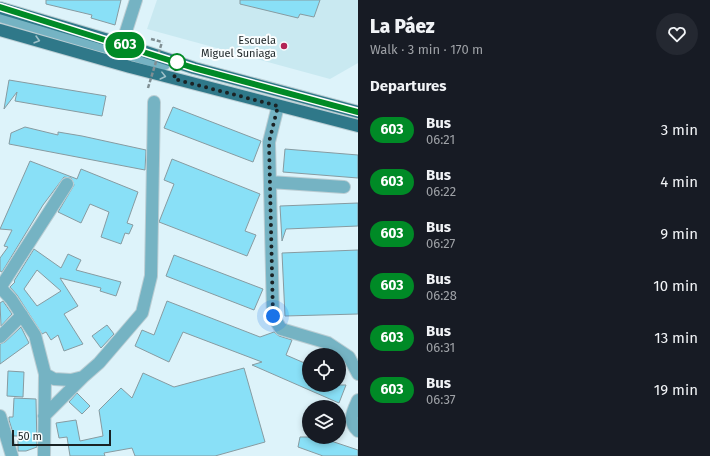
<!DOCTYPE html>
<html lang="en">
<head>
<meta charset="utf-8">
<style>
  body { margin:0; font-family:"Fira Sans",sans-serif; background:#242831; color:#f1f3f6; height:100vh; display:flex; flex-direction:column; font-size:15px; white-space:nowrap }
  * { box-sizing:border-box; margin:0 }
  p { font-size:13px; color:#9ea1a6 }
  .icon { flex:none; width:22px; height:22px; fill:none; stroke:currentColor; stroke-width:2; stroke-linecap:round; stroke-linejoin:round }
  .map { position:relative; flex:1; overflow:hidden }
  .details { display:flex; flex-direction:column; background:#171b24; width:352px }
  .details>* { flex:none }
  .badge { padding:0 8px; border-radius:13px; font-size:14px; line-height:26px }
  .buttons { position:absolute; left:302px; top:348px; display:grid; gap:8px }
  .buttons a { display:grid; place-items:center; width:44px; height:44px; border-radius:50%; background:#171b24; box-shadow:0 2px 6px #0003; font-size:20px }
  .scale { position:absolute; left:12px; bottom:10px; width:99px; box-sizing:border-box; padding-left:4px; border:2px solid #1a2224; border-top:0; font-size:11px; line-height:14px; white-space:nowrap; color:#1a2224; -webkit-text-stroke:3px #f9fdfe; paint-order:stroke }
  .you { position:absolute; width:20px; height:20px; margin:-10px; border:3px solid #fff; border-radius:50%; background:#1a73e8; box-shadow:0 0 0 6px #1a73e833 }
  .map>.badge { position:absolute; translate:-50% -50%; box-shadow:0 0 0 2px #fff }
  h2 { padding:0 12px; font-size:15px; line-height:36px }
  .round { display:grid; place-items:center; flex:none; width:42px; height:42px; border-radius:21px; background:#242831 }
  .summary { display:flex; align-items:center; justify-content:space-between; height:68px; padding:0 12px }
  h1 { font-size:19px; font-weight:800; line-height:30px }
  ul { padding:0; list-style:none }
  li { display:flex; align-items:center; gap:12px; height:52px; padding:0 12px }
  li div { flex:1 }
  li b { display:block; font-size:15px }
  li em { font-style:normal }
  li .badge { min-width:44px; font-weight:700; text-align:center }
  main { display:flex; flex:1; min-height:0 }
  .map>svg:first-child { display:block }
</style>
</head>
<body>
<main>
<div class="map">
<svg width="358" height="456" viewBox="0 0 358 456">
  <rect width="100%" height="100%" fill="#ddf3fa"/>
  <path fill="#c9e9f1" d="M157 0H358V63L330 79 147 29Z"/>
  <path fill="#89e0f7" stroke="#879ba1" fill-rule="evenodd" d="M46 0H121L115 25 91 18 92 15 46 4Z
    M240 0H320L314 17 300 14 298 18 240 4Z
    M9 80 106 96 102 116 15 101 17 92 4 109Z
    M173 107 261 141 253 162 164 128Z
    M25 127 58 135V132L82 136 146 150 145 170 9 144 11 133Z
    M285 149 358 155V178L283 172Z
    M172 159 260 194 245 231 256 235 247 256 159 222 174 184 164 180Z
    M30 161 77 179 81 169 138 192 127 223 133 225 129 234 125 233 121 244 101 237 109 212 90 204 81 223 58 212 74 185 71 178 64 177 43 205 2 272 0 271V258L8 247 4 246 12 230 0 229Z
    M358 203V226L286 229 282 241 280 206Z
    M34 249 61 268 68 254 81 260 76 270 121 282 116 296 100 291 101 288 60 278 78 306 64 314 83 344 64 351 58 335 51 340 46 332 42 334 17 295 10 287 15 282 14 281ZM37 270 61 291 37 306 24 289Z
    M358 250V314L285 316 282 253Z
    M174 255 263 289 254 310 166 276Z
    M3 301 12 314 1 326 0 303Z
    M167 301 260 337 274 332 279 336 292 340 286 355 309 365V385H346L339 403 252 365 262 362 183 332 169 362 135 346 142 330 154 335Z
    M107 325 114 334 101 348 92 336Z
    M21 327 29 343 0 364V344L5 342Z
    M244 368 265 442 215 456H135L132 448 104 453 105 456H70L67 437 59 438 56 423 76 420 80 441 103 436 99 410 121 388 132 398 143 373 174 387Z
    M8 371 24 372 23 397 7 396Z
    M77 393 90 406 82 414 69 402Z
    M14 398 36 399 37 447 26 451H18V436H14L9 420V417H13Z
    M300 437H319L358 450V456H323L298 447Z"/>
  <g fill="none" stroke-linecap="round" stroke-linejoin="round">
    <g stroke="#bacdd3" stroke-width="14">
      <path id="minor" d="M0 16 164 64
        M122 44 136 0
        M278 106 269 142 273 316 281 329 328 343 349 357 358 374
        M270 182 344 187
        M0 287 11 299 35 335 45 374 44 456
        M0 288 67 184
        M0 337 22 315
        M45 374 54 379 71 380 83 377 99 363 142 313 151 276 154 102
        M358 400C353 411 347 421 358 431
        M0 416 12 456
        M44 416 83 377"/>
    </g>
    <g stroke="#bacdd3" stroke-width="14">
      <path id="major" d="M0 8 122 44 194 68 358 112
        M0 30 130 67 358 126"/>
    </g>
    <path stroke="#808f94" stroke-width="2.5" stroke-dasharray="4 2" stroke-linecap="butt" d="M151 39 162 42"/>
    <use href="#minor" stroke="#75b3c3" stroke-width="12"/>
    <use href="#major" stroke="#2f7889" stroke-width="12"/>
    <path stroke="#808f94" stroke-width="2.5" stroke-dasharray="4 2" stroke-linecap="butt" d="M148 88 162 42"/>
  </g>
  <defs><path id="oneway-chevron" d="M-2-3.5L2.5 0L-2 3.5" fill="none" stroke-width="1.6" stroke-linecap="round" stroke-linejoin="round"/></defs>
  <g stroke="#9ec1c9">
    <use href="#oneway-chevron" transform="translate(37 40) rotate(16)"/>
    <use href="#oneway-chevron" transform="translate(163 76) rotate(14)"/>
  </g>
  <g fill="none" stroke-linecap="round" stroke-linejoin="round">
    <g stroke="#fff" stroke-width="9">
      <path id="line" d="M0 7 194 68 358 112"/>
    </g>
    <use href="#line" stroke="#008a26" stroke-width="6"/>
    <path stroke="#1a2224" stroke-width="4" stroke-dasharray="0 7.2" d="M177 62 174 79 278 106 269 142 273 316"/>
  </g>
  <circle fill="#b32456" stroke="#f9fdfe" stroke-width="1.5" cx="284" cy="46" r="4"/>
  <circle fill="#fff" stroke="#008a26" stroke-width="2" cx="177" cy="62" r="8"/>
  <g text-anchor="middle" stroke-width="4" stroke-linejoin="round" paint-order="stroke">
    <g font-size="11" fill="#1a2224" stroke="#f9fdfe" text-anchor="end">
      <text x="276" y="44">Escuela<tspan x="276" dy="13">Miguel Suniaga</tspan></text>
    </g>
  </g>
</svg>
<div class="buttons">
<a><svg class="icon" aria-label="locate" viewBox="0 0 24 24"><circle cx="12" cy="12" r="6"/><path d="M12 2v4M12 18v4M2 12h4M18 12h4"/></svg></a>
<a><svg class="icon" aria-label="layers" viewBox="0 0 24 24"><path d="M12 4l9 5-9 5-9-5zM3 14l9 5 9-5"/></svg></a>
</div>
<div class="scale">50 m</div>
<div class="you" style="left:273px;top:316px"></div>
<b class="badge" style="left:125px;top:45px;background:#008a26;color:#fff">603</b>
</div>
<section class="details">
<div class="summary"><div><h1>La Páez</h1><p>Walk · 3 min · 170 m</p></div><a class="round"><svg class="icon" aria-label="heart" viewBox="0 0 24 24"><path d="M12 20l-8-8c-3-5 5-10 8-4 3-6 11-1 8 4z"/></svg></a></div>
<h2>Departures</h2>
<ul>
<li><span class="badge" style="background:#008a26;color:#fff">603</span><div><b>Bus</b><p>06:21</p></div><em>3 min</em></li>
<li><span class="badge" style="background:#008a26;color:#fff">603</span><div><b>Bus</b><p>06:22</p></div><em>4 min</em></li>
<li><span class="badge" style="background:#008a26;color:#fff">603</span><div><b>Bus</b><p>06:27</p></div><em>9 min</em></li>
<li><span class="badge" style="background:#008a26;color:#fff">603</span><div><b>Bus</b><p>06:28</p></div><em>10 min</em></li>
<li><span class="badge" style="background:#008a26;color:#fff">603</span><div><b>Bus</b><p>06:31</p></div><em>13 min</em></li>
<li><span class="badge" style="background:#008a26;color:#fff">603</span><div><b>Bus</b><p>06:37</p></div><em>19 min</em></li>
</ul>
</section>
</main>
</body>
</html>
